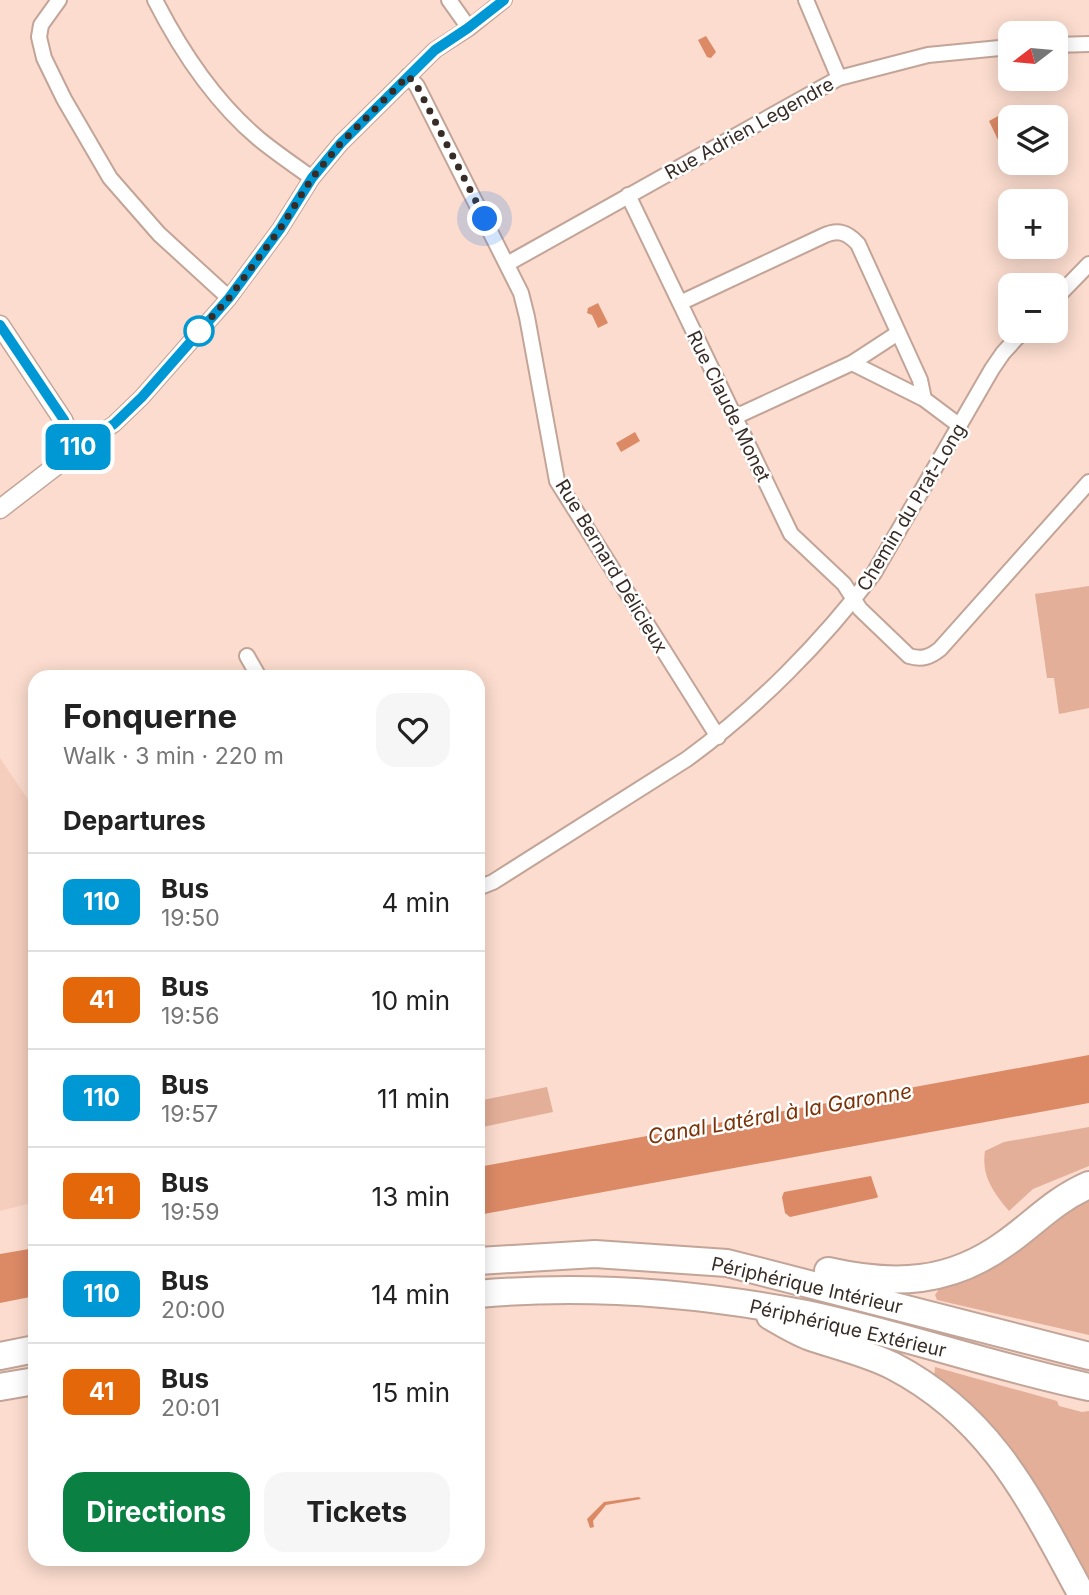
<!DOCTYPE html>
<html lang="en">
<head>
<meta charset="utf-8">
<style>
  body { margin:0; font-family:Inter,sans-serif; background:#f6f6f6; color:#222; height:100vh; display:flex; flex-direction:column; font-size:26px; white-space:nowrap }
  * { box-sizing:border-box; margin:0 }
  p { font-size:23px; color:#767676 }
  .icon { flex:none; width:38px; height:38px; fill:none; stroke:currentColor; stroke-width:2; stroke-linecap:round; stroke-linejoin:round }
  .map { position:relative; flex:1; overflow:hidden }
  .drawer { position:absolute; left:28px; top:670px; width:457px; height:896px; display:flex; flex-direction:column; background:#fff; border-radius:21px; box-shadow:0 4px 18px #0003 }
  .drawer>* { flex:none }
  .badge { padding:0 14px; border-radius:10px; font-size:24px; line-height:46px }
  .needle { width:46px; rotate:254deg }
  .tools { position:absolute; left:998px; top:21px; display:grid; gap:14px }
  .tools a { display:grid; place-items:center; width:70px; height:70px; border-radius:14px; background:#fff; box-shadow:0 4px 18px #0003; font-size:35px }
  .you { position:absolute; width:35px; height:35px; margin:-18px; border:5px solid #fff; border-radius:50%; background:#1a73e8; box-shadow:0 0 0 10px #1a73e833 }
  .map>.badge { position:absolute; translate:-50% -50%; box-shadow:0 0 0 4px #fff }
  h2 { padding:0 35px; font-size:26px; line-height:63px }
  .round { display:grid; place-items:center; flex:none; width:74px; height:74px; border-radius:21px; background:#f6f6f6 }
  .head { display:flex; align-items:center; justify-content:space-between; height:119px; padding:0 35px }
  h1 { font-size:33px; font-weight:700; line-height:52px }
  .cta { display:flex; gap:14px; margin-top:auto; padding:14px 35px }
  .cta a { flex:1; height:80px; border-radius:21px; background:#0b8043; color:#fff; font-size:28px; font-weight:700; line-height:80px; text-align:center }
  .cta a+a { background:#f6f6f6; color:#222 }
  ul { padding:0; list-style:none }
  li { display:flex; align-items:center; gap:21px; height:98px; padding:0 35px; border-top:2px solid #e0e0e0 }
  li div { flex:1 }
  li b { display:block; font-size:26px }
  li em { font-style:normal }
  li .badge { min-width:77px; font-weight:700; text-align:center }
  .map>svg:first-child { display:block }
</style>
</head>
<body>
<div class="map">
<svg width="1089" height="1595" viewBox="0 0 1089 1595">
  <rect width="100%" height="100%" fill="#fbdcce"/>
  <path fill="#f5cebe" d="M0 758 35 810V1202L0 1211Z"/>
  <path fill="#e3af98" d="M1089 586V708L1059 714 1054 678H1047L1035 594Z
    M547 1087 553 1112 478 1128V1101Z
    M1089 1127V1166L1033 1189 1009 1211C994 1193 981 1176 985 1151L1004 1142Z
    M1089 1197V1335L937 1300 935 1295 944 1282Z
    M935 1367 1057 1401 1059 1406 1082 1412 1089 1411V1583L934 1378Z"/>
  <path fill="#dc8a66" d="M706 36 716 52 711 58 707 57 698 40Z
    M1000 115 1010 137 999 142 989 121Z
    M598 303 608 323 598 328 592 315 587 313 588 308Z
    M635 432 640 441 621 452 616 443Z
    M1089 1055V1103L478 1215V1167Z
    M871 1176 878 1197 876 1198 790 1217 785 1213 782 1197 784 1192Z
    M35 1248V1296L0 1303V1254Z
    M639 1497 641 1499 606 1505 593 1521 594 1527 590 1528 587 1519 604 1502Z"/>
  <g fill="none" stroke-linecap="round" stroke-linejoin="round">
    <g stroke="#c2a598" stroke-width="18">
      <path id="minor" d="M59 0 41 25 39 37 44 58 64 99 110 178 159 234 229 298
        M155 0C181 51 215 102 259 139 276 153 294 165 312 178
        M449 0 469 28
        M806 0 839 78
        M1055 45 1089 44
        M408 76 417 86 521 293 527 317 557 481 718 737
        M628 195 791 534 844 584 860 609 909 656C922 660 930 657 940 649L1089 482
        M507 264 839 78 928 55 1010 47
        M1055 299 1089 264
        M680 303 823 236C838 229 847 232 858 244L920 380 924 399
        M852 363 924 399 960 426
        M735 417 852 363 898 333
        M81 441 101 433 114 424 142 397 229 298 280 229 312 178 341 143 435 50 469 28 504 0
        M247 656 259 677
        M478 888 493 882 687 759C756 709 823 641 874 573L992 369 1003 353 1023 331"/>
    </g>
    <g stroke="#c2a598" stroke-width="21">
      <path id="tertiary" d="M0 325 63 420 69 434 65 443 70 448
        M0 509 61 462 70 448 79 446 81 441 79 436 69 434"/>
    </g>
    <g stroke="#c2a598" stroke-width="30">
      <path id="motorway" d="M478 1261 595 1254 727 1263 1089 1356
        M828 1271C894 1286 950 1284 1006 1243 1037 1221 1053 1201 1089 1185
        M478 1294C588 1284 698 1293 806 1314 901 1334 994 1367 1089 1387
        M770 1316C782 1323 795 1331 808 1336 836 1346 865 1352 893 1366 993 1418 1031 1502 1082 1595
        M0 1356 35 1349
        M0 1387 35 1381"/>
    </g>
    <use href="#minor" stroke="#fff" stroke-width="14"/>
    <use href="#tertiary" stroke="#fff" stroke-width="18"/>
    <use href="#motorway" stroke="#fff" stroke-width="26"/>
  </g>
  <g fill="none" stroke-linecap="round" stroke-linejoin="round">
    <g stroke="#fff" stroke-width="16">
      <path id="line" d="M0 325 64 420 69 434 65 440 68 447 77 448 81 441 101 432 114 424 142 397 229 298 280 229 312 178 341 143 435 50 468 28 504 0"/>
    </g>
    <use href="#line" stroke="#0098d4" stroke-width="10"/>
    <path stroke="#382c27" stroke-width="7" stroke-dasharray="0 12.6" d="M199 331 197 333 229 298 280 229 312 178 341 143 408 76 417 86 485 219"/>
  </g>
  <circle fill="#fff" stroke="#0098d4" stroke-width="3.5" cx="199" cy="331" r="14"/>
  <g text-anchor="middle" stroke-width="5" stroke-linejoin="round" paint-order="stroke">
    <g font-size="19" fill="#382c27" stroke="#fff">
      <text transform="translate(749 128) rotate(-29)" y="7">Rue Adrien Legendre</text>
      <text transform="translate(729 406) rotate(64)" y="7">Rue Claude Monet</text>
      <text transform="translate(911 507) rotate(-59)" y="7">Chemin du Prat-Long</text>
      <text transform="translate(612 566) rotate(59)" y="7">Rue Bernard Délicieux</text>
      <text transform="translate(807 1285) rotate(13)" y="7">Périphérique Intérieur</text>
      <text transform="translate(848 1328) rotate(13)" y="7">Périphérique Extérieur</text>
    </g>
    <g font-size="21" font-style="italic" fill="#7c3207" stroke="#fff">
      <text transform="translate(780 1114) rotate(-10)" y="7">Canal Latéral à la Garonne</text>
    </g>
  </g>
</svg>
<div class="tools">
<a><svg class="needle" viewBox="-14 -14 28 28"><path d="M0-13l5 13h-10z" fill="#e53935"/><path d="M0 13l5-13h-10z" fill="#767676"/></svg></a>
<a><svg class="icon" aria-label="layers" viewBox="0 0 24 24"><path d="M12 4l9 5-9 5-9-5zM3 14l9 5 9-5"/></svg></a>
<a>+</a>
<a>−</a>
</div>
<div class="you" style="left:485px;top:219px"></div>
<b class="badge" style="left:78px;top:447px;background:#0098d4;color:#fff">110</b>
<section class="drawer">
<div class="head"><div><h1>Fonquerne</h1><p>Walk · 3 min · 220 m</p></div><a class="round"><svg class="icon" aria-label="heart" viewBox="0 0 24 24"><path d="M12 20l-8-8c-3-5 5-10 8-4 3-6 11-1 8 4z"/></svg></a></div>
<h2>Departures</h2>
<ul>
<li><span class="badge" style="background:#0098d4;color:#fff">110</span><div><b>Bus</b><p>19:50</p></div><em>4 min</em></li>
<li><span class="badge" style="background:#e46809;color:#fff">41</span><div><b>Bus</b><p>19:56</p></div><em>10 min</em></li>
<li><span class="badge" style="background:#0098d4;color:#fff">110</span><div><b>Bus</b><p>19:57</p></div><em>11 min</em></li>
<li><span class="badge" style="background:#e46809;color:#fff">41</span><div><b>Bus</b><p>19:59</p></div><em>13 min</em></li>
<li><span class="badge" style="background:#0098d4;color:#fff">110</span><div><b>Bus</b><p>20:00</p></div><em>14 min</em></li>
<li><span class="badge" style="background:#e46809;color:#fff">41</span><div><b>Bus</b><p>20:01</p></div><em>15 min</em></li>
</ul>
<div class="cta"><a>Directions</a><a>Tickets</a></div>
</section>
</div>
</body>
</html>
